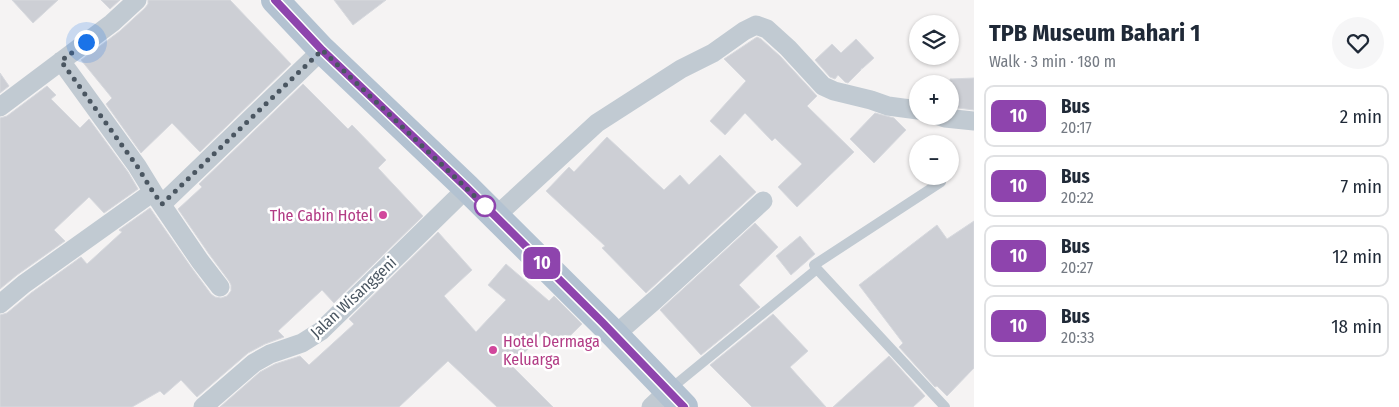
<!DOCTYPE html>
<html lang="en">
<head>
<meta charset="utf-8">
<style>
  body { margin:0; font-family:"Fira Sans Condensed",sans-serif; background:#f6f6f7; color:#1f2937; height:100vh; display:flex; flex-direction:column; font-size:19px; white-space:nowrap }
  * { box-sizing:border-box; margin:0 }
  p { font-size:16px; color:#747a83 }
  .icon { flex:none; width:28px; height:28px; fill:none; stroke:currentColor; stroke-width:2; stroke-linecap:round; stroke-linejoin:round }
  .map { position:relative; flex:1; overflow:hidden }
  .panel { display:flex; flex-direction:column; background:#fff; width:425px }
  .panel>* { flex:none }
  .badge { padding:0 10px; border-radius:8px; font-size:18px; line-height:32px }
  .tools { position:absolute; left:909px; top:15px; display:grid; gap:10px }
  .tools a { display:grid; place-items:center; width:50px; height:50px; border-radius:50%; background:#fff; box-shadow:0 1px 4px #0004; font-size:25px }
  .you { position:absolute; width:25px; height:25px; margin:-12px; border:4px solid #fff; border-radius:50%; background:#1a73e8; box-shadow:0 0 0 8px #1a73e833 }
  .map>.badge { position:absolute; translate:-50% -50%; box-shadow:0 0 0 2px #fff }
  .round { display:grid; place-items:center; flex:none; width:52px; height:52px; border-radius:26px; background:#f6f6f7 }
  .overview { display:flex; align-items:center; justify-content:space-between; height:85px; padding:0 15px }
  h1 { font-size:24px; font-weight:700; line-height:38px }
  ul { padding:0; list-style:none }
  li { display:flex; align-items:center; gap:15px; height:62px; margin:0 10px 8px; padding:0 5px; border:2px solid #e0e1e3; border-radius:10px }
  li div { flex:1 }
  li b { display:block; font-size:19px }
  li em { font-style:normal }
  li .badge { min-width:55px; font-weight:700; text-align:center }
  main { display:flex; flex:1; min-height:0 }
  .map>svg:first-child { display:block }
</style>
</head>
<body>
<main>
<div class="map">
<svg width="974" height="407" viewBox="0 0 974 407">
  <rect width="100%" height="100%" fill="#f5f3f3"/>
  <path fill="#cdcfd5" stroke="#d7d9de" d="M12 0H58L33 23Z
    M101 0H120L110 9Z
    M148 0H230L291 64 200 152 172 123 141 153 106 104 112 98 81 60 120 31 145 8 148 4Z
    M334 0H386L353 25Z
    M757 37 761 39 780 56 817 96 807 106 854 152 797 207 778 187 802 164 775 138 772 141 745 113 725 135 710 121 746 81 724 59Z
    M856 39 874 58 863 68 861 69V70L848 83 845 82 838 75 835 79 830 77 815 60 832 44 841 53Z
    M0 73 9 86 0 93Z
    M974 78V110L950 107V79Z
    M303 84 348 129 352 125 386 160 378 168 423 216 334 303 322 290 278 331 284 337 265 344 248 353 197 397 181 380 164 395 160 391 132 407H0V315L7 313 31 293 81 257 87 264 122 232 119 230 150 208 191 267 211 294 215 297 221 298 227 296 231 291V285L229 281 209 254 178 209 202 187 199 184Z
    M47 86 56 95 51 99 80 128 89 119 128 172 138 189 104 213 89 197 54 230 65 241 17 275 0 289V118L7 116Z
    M875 113 894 118 906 130 874 163 850 139Z
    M607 137 664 190 680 175 689 185 720 155 756 192 646 293 602 248 605 246 546 191 569 167 574 172Z
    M974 221V368L947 396 937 386 935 387 899 347 903 343 859 285 937 225 947 239Z
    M755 223 778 247 739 285 760 307 701 355 660 310Z
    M438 232 472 270 444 296 476 332 506 300 488 285 506 264 549 301 554 296 582 324 560 346 545 331 512 366 553 407H497L448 361 399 407H220L260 372 275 364 300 356 309 365 354 324 349 319Z
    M800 236 815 254 791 275 776 256Z
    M773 314 808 351 790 367 826 407H752L710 365Z
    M889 356 925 396 913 407H833Z"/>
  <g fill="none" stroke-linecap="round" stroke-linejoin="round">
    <path stroke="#c1cad2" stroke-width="10" d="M817 269 945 407
      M669 390 817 269 814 265 941 182"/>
    <path stroke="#c1cad2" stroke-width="19" d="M61 61 137 166 153 192 200 261 220 287
      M0 107 112 23 137 0
      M939 116 945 118 974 121
      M162 204 322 50
      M496 216 597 123 681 69 713 53 744 31 756 25 767 29 788 48 823 86 834 91 871 100 888 106 918 110
      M0 304 24 284 153 192
      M615 335 655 300 763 201
      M203 407 254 363 270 354 302 343 321 331 467 188
      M651 407 668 391"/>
    <path stroke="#b3c2d1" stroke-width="28" d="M275 0 322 50 467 188 615 335 684 407"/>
  </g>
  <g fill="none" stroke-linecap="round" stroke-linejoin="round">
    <g stroke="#fff" stroke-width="11">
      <path id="line" d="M275 0 322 50 467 188 602 322 684 407"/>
    </g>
    <use href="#line" stroke="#8e44ad" stroke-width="8"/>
    <path stroke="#4a5661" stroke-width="5" stroke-dasharray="0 9" d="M86 42 61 61 137 166 153 192 162 204 322 50 486 207 485 206"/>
  </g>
  <circle fill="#fff" stroke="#8e44ad" stroke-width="2.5" cx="485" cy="206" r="10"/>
  <g fill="#d1479c" stroke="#fff" stroke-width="2">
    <circle cx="383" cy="215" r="5"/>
    <circle cx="493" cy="350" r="5"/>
  </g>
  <g text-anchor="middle" stroke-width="5" stroke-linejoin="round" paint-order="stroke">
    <g font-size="16" fill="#b23c85" stroke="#fff" text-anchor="end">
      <text x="373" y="221">The Cabin Hotel</text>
      <text x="503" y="347" text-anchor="start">Hotel Dermaga<tspan x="503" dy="18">Keluarga</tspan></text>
    </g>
    <g font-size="16" fill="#4a5661" stroke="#fff">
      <text transform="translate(353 297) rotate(-43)" y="6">Jalan Wisanggeni</text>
    </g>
  </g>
</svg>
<div class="tools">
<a><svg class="icon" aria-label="layers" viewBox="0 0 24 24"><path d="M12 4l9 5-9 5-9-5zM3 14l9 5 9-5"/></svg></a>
<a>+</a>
<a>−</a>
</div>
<div class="you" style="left:86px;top:42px"></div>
<b class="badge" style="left:542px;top:263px;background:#8e44ad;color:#fff">10</b>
</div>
<section class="panel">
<div class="overview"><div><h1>TPB Museum Bahari 1</h1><p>Walk · 3 min · 180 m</p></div><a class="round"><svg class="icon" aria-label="heart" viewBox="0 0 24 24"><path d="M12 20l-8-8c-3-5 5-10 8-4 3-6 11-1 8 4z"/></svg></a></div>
<ul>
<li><span class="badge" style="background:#8e44ad;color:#fff">10</span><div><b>Bus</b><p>20:17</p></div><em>2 min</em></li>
<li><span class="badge" style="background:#8e44ad;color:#fff">10</span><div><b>Bus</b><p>20:22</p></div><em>7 min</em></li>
<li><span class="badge" style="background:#8e44ad;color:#fff">10</span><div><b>Bus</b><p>20:27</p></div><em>12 min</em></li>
<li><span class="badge" style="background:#8e44ad;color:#fff">10</span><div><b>Bus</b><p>20:33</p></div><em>18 min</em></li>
</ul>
</section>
</main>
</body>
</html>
